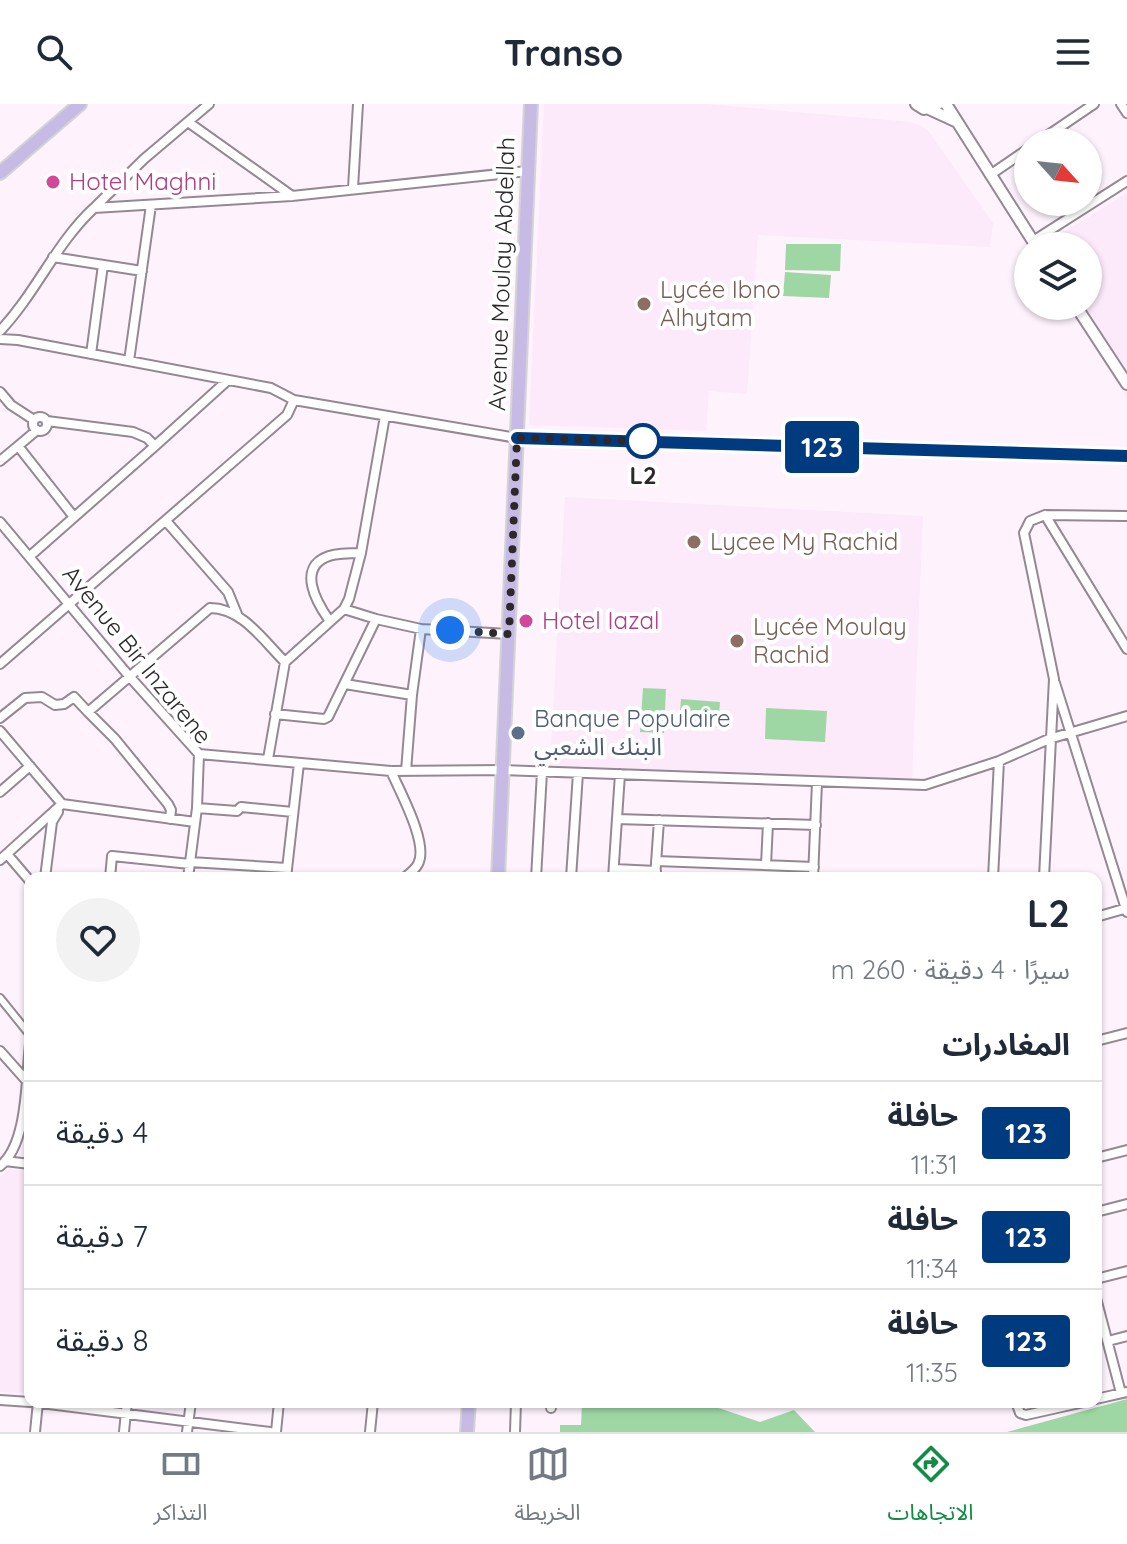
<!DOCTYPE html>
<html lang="ar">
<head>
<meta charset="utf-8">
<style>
  body { margin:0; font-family:Quicksand,"Noto Sans Arabic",sans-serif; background:#f2f2f3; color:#1f2937; direction:rtl; height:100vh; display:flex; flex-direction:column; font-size:30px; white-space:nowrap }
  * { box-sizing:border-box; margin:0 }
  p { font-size:26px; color:#747a83 }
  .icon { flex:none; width:44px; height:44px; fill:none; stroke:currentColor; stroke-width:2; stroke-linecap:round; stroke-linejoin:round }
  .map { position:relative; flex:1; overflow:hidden; direction:ltr }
  .sheet { position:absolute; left:24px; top:768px; width:1078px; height:536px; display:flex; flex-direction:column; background:#fff; border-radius:16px; box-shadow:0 2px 6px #0004; direction:rtl }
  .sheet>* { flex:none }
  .badge { padding:0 16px; border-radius:6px; font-size:28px; line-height:52px }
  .needle { width:52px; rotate:117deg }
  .tools { position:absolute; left:1014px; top:24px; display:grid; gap:16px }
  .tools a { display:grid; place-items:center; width:88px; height:88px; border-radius:50%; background:#fff; box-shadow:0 2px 6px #0004; font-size:40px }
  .you { position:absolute; width:40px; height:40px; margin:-20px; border:6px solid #fff; border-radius:50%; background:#1a73e8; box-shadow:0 0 0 12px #1a73e833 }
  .map>.badge { position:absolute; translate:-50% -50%; box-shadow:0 0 0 4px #fff }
  h2 { padding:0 32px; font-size:30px; line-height:72px }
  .round { display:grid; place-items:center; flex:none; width:84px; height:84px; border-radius:42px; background:#f2f2f3 }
  .headline { display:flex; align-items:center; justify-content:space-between; height:136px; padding:0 32px }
  h1 { font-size:38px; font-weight:700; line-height:60px }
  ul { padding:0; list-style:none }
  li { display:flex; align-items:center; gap:24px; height:104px; padding:0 32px; border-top:2px solid #e0e1e3 }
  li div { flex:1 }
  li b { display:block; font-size:30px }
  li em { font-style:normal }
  li .badge { min-width:88px; font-weight:700; text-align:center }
  header { display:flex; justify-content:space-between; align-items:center; height:104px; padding:0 32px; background:#fff; font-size:36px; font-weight:700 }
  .tab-bar { display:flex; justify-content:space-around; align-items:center; height:112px; border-top:2px solid #e0e1e3; background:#fff; font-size:22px; color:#747a83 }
  .tab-bar a { display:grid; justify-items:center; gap:4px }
  .tab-bar .active { color:#128b45 }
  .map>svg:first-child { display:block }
</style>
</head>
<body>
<header><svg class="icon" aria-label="menu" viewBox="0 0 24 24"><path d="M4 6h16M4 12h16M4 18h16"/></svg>Transo<svg class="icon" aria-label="search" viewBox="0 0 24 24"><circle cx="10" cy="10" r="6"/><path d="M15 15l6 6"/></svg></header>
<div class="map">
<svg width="1127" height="1328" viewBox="0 0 1127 1328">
  <rect width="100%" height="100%" fill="#fef3fd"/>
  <path fill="#fce9fa" d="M544 0H706L911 18 927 25 993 119 990 143 758 131 747 290 709 287 706 327 529 321Z
    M1127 89V294L1067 202H1088V142H1042Z
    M565 393 923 412 912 678 727 671 550 661Z
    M8 1065 30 1067V1289L0 1288V1073Z"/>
  <path fill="#9ed7a4" d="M786 140H841L840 167 785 166Z
    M785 168 831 171 829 194 783 192Z
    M643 584 666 585 664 629 640 628Z
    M681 595 720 598 718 624 679 621Z
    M766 604 827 607 825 638 765 635Z
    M1127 1295V1328H1007Z
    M582 1298H701L760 1318 794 1306 815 1328H560V1321H581Z"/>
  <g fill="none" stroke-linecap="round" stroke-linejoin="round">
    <g stroke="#948993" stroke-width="10">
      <path id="pedestrian" d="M0 894 30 931"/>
    </g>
    <g stroke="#948993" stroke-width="12">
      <path id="minor" d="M1121 0 1127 9
        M188 18 292 92
        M1038 38 1094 0
        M990 71 1028 45
        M353 84 358 0
        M95 103 144 55 209 0
        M1033 137 1127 77
        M53 153 142 167
        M0 227C36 189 56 139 94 104L292 92 528 67
        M0 235 18 236 271 284 294 296 517 334 1127 352
        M91 250 103 161
        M129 257 151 101
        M0 288 11 301 34 316
        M33 320a7 7 0 1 1 14 0a7 7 0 1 1-14 0Z
        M37 326 18 342 74 413
        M155 342 228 276
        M0 357 18 342
        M1045 411 1127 545
        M166 417 228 488 237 510
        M0 418 129 572 199 650 197 704 188 774
        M30 452 155 342 147 334 133 328 47 317
        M344 505 376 515 421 525 509 530
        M329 516C317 499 296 463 329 452 339 449 350 449 361 449
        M0 560 287 311 294 296
        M1055 579 1127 808
        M345 580 412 591
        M88 608 115 635 168 700 171 706 170 715
        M275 610 324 615 328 613 376 515
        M0 614 25 594 42 593 55 601 64 600 74 593 88 608 210 504C242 504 263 536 285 558
        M0 627 62 700
        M199 650 391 667 504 666 925 681 999 657 1049 635 1127 612
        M268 655 285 558 344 505 349 495 361 449 385 312
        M391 667C400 688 429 740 418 760 415 766 409 770 404 774
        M406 667 412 591 421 525
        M0 688 30 662
        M62 700 195 718
        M197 704 237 707 241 703 293 708
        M617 715 816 721
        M7 750 30 777
        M0 756 62 700
        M656 757 814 763
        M190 758 287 764
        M766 761 768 719
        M614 765 656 767
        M45 774 52 718 58 708
        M110 774 112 752 190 760
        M286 774 299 659
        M536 774 542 668
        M571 774 578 669
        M613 774 620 670
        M655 774 659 716
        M813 774 817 678
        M993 774 999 657
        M1044 774 1054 575 1024 429 1030 417 1045 411 1127 412
        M1096 813 1127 804
        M1096 937 1127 929
        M0 947 25 975
        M1096 1054 1127 1046
        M5 1057 30 1060
        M0 1062C28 1040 26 974 30 940
        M1096 1108 1127 1100
        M1096 1175 1127 1167
        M1096 1194 1121 1289
        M1108 1237 1127 1232
        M1096 1295 1127 1288
        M0 1296 30 1298
        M33 1298 270 1328
        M1016 1298 1020 1309 1026 1311 1084 1298
        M551 1304V1298
        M35 1328 38 1298
        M124 1328 127 1298
        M187 1328 191 1298
        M276 1328 279 1298
        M370 1328 373 1298
        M515 1328 516 1298"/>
    </g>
    <g stroke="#948993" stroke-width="14">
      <path id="tertiary" d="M916 0 924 5 938 0
        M946 0 1036 142
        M929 5 955 17
        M1076 202 1127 280"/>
    </g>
    <g stroke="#d5d4d5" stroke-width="16">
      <path id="primary" d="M0 69 80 0
        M498 774 531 0
        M467 1328 469 1298"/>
    </g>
    <use href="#pedestrian" stroke="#fff" stroke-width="6"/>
    <use href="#minor" stroke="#fff" stroke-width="8"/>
    <use href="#tertiary" stroke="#fff" stroke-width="10"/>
    <use href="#primary" stroke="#c7bbe6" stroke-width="12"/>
  </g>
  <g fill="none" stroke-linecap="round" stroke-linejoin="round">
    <g stroke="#fff" stroke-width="18">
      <path id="line" d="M517 334 1127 352"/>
    </g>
    <use href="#line" stroke="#003b80" stroke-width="12"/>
    <path stroke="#2d282c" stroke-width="8" stroke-dasharray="0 14.4" d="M450 526 509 530 517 334 643 337"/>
  </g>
  <g fill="#d1479c" stroke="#fff" stroke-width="3">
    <circle cx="53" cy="78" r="8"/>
    <circle cx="526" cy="517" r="8"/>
  </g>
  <g fill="#8d6e63" stroke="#fff" stroke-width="3">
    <circle cx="644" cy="200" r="8"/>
    <circle cx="694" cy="438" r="8"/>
    <circle cx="737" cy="537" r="8"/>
  </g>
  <circle fill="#fff" stroke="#003b80" stroke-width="4" cx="643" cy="337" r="16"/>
  <circle fill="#5c6f8a" stroke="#fff" stroke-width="3" cx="518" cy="629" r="8"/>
  <g text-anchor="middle" stroke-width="8" stroke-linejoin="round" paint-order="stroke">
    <g font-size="24" fill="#b23c85" stroke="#fff" text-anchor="start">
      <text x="69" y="86">Hotel Maghni</text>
      <text x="542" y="525">Hotel Iazal</text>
    </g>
    <g font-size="24" fill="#2d282c" stroke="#fff">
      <text transform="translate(502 170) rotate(-88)" y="8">Avenue Moulay Abdellah</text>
      <text transform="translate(137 551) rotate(51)" y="8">Avenue Bir Inzarene</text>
    </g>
    <g font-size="24" fill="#785e54" stroke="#fff" text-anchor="start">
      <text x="660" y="194">Lycée Ibno<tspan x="660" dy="28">Alhytam</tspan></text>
      <text x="710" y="446">Lycee My Rachid</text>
      <text x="753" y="531">Lycée Moulay<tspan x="753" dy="28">Rachid</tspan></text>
    </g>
    <g font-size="24" font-weight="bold" fill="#2d282c" stroke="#fff">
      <text x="643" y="380">L2</text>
    </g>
    <g font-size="24" fill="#4e5e75" stroke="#fff" text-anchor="start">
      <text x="534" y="623">Banque Populaire<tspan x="534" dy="28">البنك الشعبي</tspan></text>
    </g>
  </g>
</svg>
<div class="tools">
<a><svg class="needle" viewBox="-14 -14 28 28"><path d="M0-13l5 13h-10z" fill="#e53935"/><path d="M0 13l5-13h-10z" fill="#747a83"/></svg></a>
<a><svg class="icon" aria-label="layers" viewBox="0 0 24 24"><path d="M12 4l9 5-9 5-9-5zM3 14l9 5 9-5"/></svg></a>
</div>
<div class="you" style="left:450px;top:526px"></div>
<b class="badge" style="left:822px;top:343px;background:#003b80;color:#fff">123</b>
<section class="sheet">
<div class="headline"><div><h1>L2</h1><p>سيرًا · 4 دقيقة · 260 m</p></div><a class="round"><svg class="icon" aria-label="heart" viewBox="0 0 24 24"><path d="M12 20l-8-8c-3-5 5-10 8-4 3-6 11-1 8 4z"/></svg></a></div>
<h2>المغادرات</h2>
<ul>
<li><span class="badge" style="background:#003b80;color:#fff">123</span><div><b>حافلة</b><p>11:31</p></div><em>4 دقيقة</em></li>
<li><span class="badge" style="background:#003b80;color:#fff">123</span><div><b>حافلة</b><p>11:34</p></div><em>7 دقيقة</em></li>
<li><span class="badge" style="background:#003b80;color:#fff">123</span><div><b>حافلة</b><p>11:35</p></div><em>8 دقيقة</em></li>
</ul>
</section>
</div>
<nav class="tab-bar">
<a class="active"><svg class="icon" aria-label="directions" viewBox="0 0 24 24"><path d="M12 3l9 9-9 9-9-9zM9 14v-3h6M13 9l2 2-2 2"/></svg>الاتجاهات</a>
<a><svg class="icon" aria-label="map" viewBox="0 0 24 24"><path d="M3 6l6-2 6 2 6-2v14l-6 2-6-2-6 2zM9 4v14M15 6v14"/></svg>الخريطة</a>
<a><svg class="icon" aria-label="tickets" viewBox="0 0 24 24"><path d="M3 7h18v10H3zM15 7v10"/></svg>التذاكر</a>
</nav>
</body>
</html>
